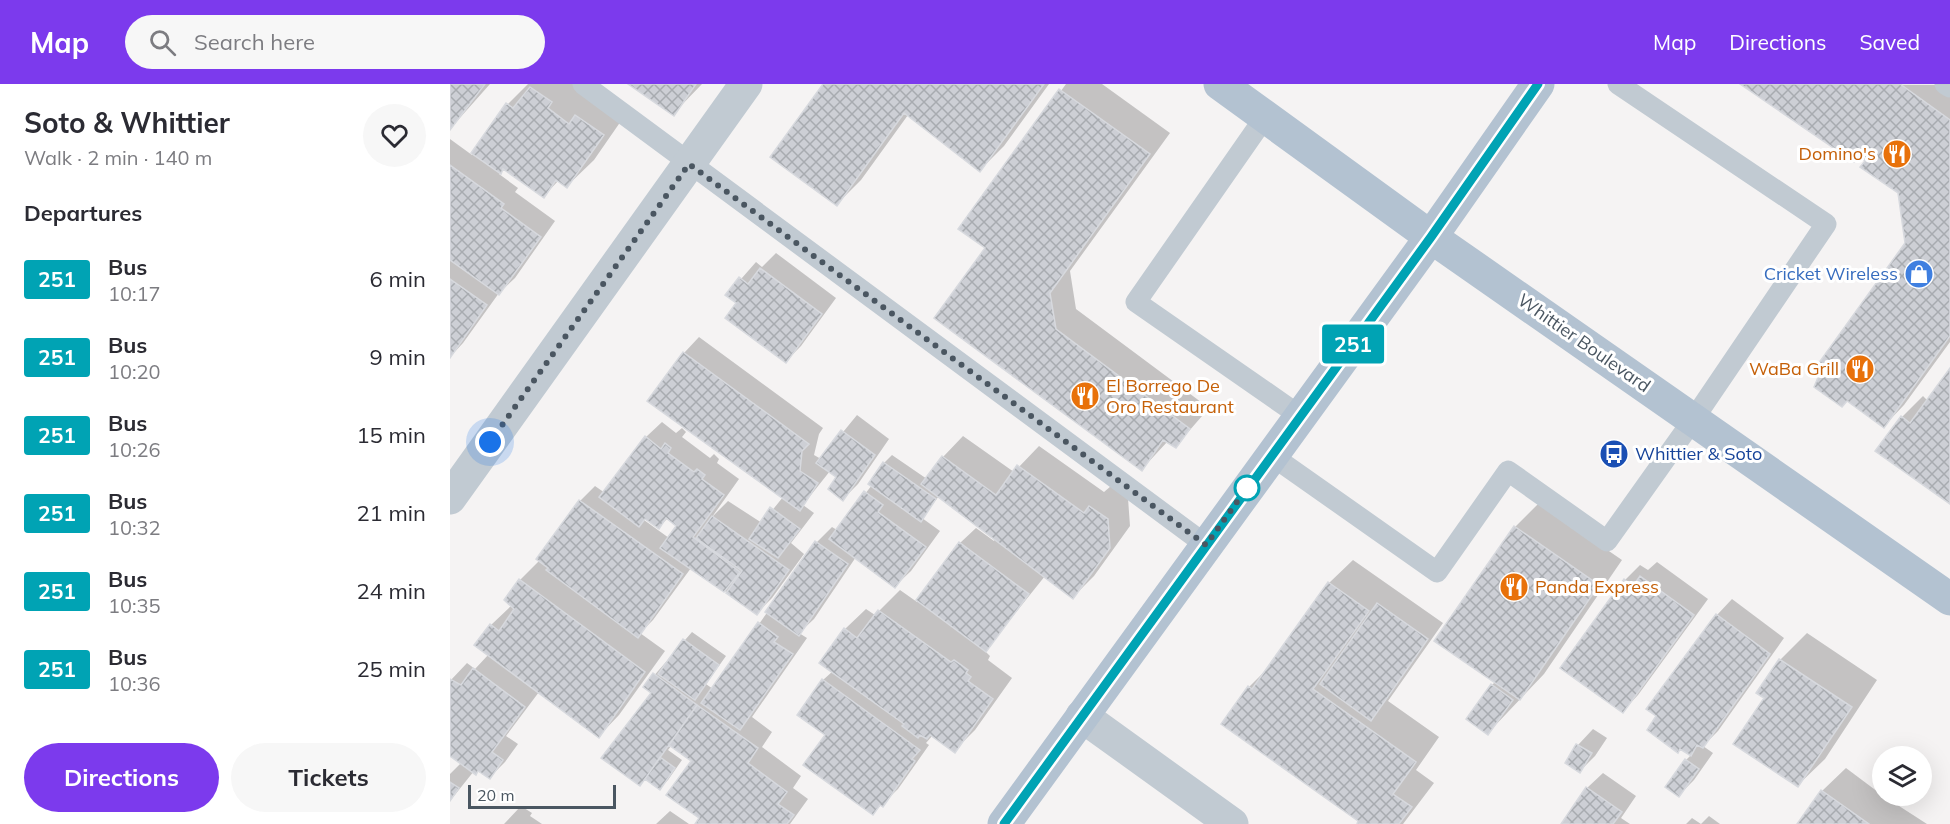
<!DOCTYPE html>
<html lang="en">
<head>
<meta charset="utf-8">
<style>
  body { margin:0; font-family:Mulish,sans-serif; background:#f7f7f7; color:#2b2b33; height:100vh; display:flex; flex-direction:column; font-size:22px; white-space:nowrap }
  * { box-sizing:border-box; margin:0 }
  p { font-size:20px; color:#7c7c81 }
  .icon { flex:none; width:33px; height:33px; fill:none; stroke:currentColor; stroke-width:2; stroke-linecap:round; stroke-linejoin:round }
  .map { position:relative; flex:1; overflow:hidden }
  .panel { display:flex; flex-direction:column; background:#fff; width:450px }
  .panel>* { flex:none }
  .badge { padding:0 12px; border-radius:4px; font-size:21px; line-height:39px }
  .tools { position:absolute; left:1422px; top:662px; display:grid; gap:12px }
  .tools a { display:grid; place-items:center; width:60px; height:60px; border-radius:50%; background:#fff; box-shadow:0 6px 24px #0002; font-size:30px }
  .scale { position:absolute; left:18px; bottom:15px; width:148px; box-sizing:border-box; padding-left:6px; border:3px solid #4a5661; border-top:0; font-size:16px; line-height:21px; white-space:nowrap; color:#4a5661; -webkit-text-stroke:4px #fff; paint-order:stroke }
  .you { position:absolute; width:30px; height:30px; margin:-15px; border:4px solid #fff; border-radius:50%; background:#1a73e8; box-shadow:0 0 0 9px #1a73e833 }
  .map>.badge { position:absolute; translate:-50% -50%; box-shadow:0 0 0 3px #fff }
  h2 { padding:0 24px; font-size:22px; line-height:54px }
  .round { display:grid; place-items:center; flex:none; width:63px; height:63px; border-radius:32px; background:#f7f7f7 }
  .headline { display:flex; align-items:center; justify-content:space-between; height:102px; padding:0 24px }
  h1 { font-size:28px; font-weight:700; line-height:45px }
  .button { display:flex; gap:12px; margin-top:auto; padding:12px 24px }
  .button a { flex:1; height:69px; border-radius:36px; background:#7c3aed; color:#fff; font-size:24px; font-weight:700; line-height:69px; text-align:center }
  .button a+a { background:#f7f7f7; color:#2b2b33 }
  ul { padding:0; list-style:none }
  li { display:flex; align-items:center; gap:18px; height:78px; padding:0 24px }
  li div { flex:1 }
  li b { display:block; font-size:22px }
  li em { font-style:normal }
  li .badge { min-width:66px; font-weight:700; text-align:center }
  header { display:flex; align-items:center; gap:36px; box-sizing:border-box; height:84px; padding:0 30px; background:#7c3aed; color:#fff }
  header strong { font-size:28px }
  nav { display:flex; gap:33px; margin-inline-start:auto; font-size:21px }
  .search { width:420px; height:54px; background:#f7f7f7; display:flex; align-items:center; gap:15px; box-sizing:border-box; padding:0 21px; border-radius:33px; color:#7c7c81; font-size:22px }
  main { display:flex; flex:1; min-height:0 }
  .map>svg:first-child { display:block }
</style>
</head>
<body>
<header>
<strong>Map</strong>
<div class="search"><svg class="icon" aria-label="search" viewBox="0 0 24 24"><circle cx="10" cy="10" r="6"/><path d="M15 15l6 6"/></svg>Search here</div>
<nav><a>Map</a><a>Directions</a><a>Saved</a></nav>
</header>
<main>
<section class="panel">
<div class="headline"><div><h1>Soto &amp; Whittier</h1><p>Walk · 2 min · 140 m</p></div><a class="round"><svg class="icon" aria-label="heart" viewBox="0 0 24 24"><path d="M12 20l-8-8c-3-5 5-10 8-4 3-6 11-1 8 4z"/></svg></a></div>
<h2>Departures</h2>
<ul>
<li><span class="badge" style="background:#00a3b4;color:#fff">251</span><div><b>Bus</b><p>10:17</p></div><em>6 min</em></li>
<li><span class="badge" style="background:#00a3b4;color:#fff">251</span><div><b>Bus</b><p>10:20</p></div><em>9 min</em></li>
<li><span class="badge" style="background:#00a3b4;color:#fff">251</span><div><b>Bus</b><p>10:26</p></div><em>15 min</em></li>
<li><span class="badge" style="background:#00a3b4;color:#fff">251</span><div><b>Bus</b><p>10:32</p></div><em>21 min</em></li>
<li><span class="badge" style="background:#00a3b4;color:#fff">251</span><div><b>Bus</b><p>10:35</p></div><em>24 min</em></li>
<li><span class="badge" style="background:#00a3b4;color:#fff">251</span><div><b>Bus</b><p>10:36</p></div><em>25 min</em></li>
</ul>
<div class="button"><a>Directions</a><a>Tickets</a></div>
</section>
<div class="map">
<svg width="1500" height="740" viewBox="0 0 1500 740">
  <defs>
    <pattern id="building-cross-hatch" width="8" height="8" patternUnits="userSpaceOnUse" patternTransform="scale(1.5)"><rect width="8" height="8" fill="#cdcfd5"/><path d="M0 0l8 8M0 8l8-8" fill="none" stroke="#a8abb0"/></pattern>
  </defs>
  <rect width="100%" height="100%" fill="#f5f3f3"/>
  <path fill="#0003" fill-rule="evenodd" d="M0 0H40L0 45Z
    M78 0H128L180 24 144 76 117 102 109 96 94 112 54 84 49 90 68 104 65 108 105 137 65 194 49 209 13 259 0 273V55L22 71 58 20Z
    M181 0H252L223 30Z
    M375 0H599L554 62 530 86 458 31 411 96 387 120Z
    M616 0H652L720 49 620 187 626 225 759 324 726 362 718 357 692 385 537 164 510 145Z
    M1293 0 1500 1V258L1454 321 1434 342 1457 160 1450 108 1417 77Z
    M326 169 386 214 351 262 336 277 288 218 277 211 306 178 312 183Z
    M249 253 373 344 369 350 364 371 371 375 407 331 439 355 408 400 393 415 388 393 380 387 353 421 364 429 341 459 354 470 322 514 307 529 241 484 203 536 190 549 215 567 169 631 149 652 89 608 56 652 68 660 55 678 40 693 29 685 24 687 0 717V690L12 678 0 670V597L17 579 25 585 39 570 41 541 62 521 70 496 90 476 130 417 145 402 155 409 196 353 212 338 226 349 232 344 236 348 232 353 260 374 264 370 269 375 267 379 289 395 262 433 278 417 312 439 333 413 234 269ZM196 434 209 443 218 434 228 441 219 454 194 436Z
    M1500 286V419L1427 367 1452 333 1473 312 1478 317Z
    M513 352 564 388 589 362 654 408 661 402 678 414 680 442 644 492 623 513 595 492 535 567 540 572 538 576 562 594 525 646 504 667 483 651 476 659 479 661 448 705 423 729 377 651 373 596 383 587 395 545 416 525 425 531 450 506 467 518 510 459 526 444 544 457 545 455 489 412 472 434 490 447 461 487 445 502 406 473 364 535 349 549 357 554 302 633 322 648 312 663 351 692 343 704 358 715 340 740H247L251 734 243 676 222 661 218 666 232 676 218 696 210 704 196 694 203 608 195 602 242 548 276 572 256 600 263 605 367 458 382 443 387 446 422 401 434 379 442 371 477 395 493 373Z
    M1089 419 1172 476 1094 590 1038 649 1042 601 1046 597 1065 443Z
    M903 476 993 539 938 617 989 653 966 686 984 699 953 740H909L910 737 799 603 822 580 879 499Z
    M1207 478 1258 515 1188 611 1173 627 1175 496 1190 481 1198 486Z
    M1282 515 1334 554 1268 647 1253 662 1263 669 1244 696 1229 711 1236 676 1242 670 1209 631 1198 624 1267 531Z
    M1357 549 1427 596 1375 675 1348 701 1316 614 1330 576Z
    M1143 645 1157 654 1145 672 1130 687 1117 678 1128 661Z
    M1396 684 1432 711 1477 740H1349L1372 707Z
    M1153 689 1186 712 1171 734 1180 740H1113L1137 704Z
    M71 722 82 729 80 732 92 740H54Z
    M220 727 239 740H206Z
    M1259 732 1270 740H1236L1242 734 1251 740Z"/>
  <path fill="url(#building-cross-hatch)" stroke="#d7d9de" stroke-width="1.5" d="M0 0H35L0 46Z
    M178 0H246L224 32Z
    M373 0H594L530 88 454 29 387 122 320 73Z
    M1290 0H1450L1500 36V252L1434 344 1397 317 1392 323 1364 303 1369 291 1363 287 1455 159 1448 109 1410 83 1415 77 1408 73 1404 78Z
    M80 3 102 18 98 24 119 40 125 31 154 51 117 104 106 96 94 114 53 85 51 90 21 69 56 19 63 24Z
    M609 5 700 70 600 209 606 245 740 345 726 364 713 356 692 387 484 234 535 164 508 145Z
    M0 81 54 120 51 124 91 153 49 211 0 176Z
    M310 184 372 230 336 279 275 234 286 219 275 211 289 193 298 200Z
    M0 195 37 221 0 274Z
    M233 268 359 360 352 367 350 387 368 399 350 427 197 317Z
    M1500 284V420L1425 367 1451 332 1460 339Z
    M391 346 425 371 393 417 378 405 386 393 366 379Z
    M195 352 211 365 215 359 221 364 218 369 244 388 247 385 255 391 252 395 274 411 243 453 290 488 274 508 210 464 226 442 216 434 209 445 195 435 189 443 149 413Z
    M492 372 546 411 567 381 634 429 639 422 658 435 660 464 623 515 471 400Z
    M433 378 486 415 471 438 418 400Z
    M414 407 433 421 428 428 476 463 445 504 379 455Z
    M129 416 233 490 188 554 96 486 98 484 86 475Z
    M320 423 350 445 328 474 299 455Z
    M262 432 339 486 307 531 276 509 292 487 246 454Z
    M1064 442 1149 501 1070 616 984 557Z
    M365 457 398 480 349 552 315 528Z
    M509 458 579 510 536 568 466 516Z
    M1190 492 1244 531 1173 629 1110 584 1174 495 1183 502Z
    M69 495 195 588 149 654 24 561 40 540 49 547 64 525 54 516Z
    M878 498 919 527 863 605 966 678 943 710 962 723 949 740H907L908 737 771 640 798 602 802 605Z
    M927 519 978 555 921 637 870 600Z
    M428 526 501 578 504 576 518 586 516 589 521 593 518 597 543 615 505 669 480 651 477 655 470 651 468 654 452 642 454 640 369 579 394 544 407 554Z
    M1266 530 1320 570 1253 664 1247 661 1241 672 1230 665 1228 669 1197 646 1206 632 1196 625Z
    M308 538 328 553 324 558 343 570 290 646 251 619Z
    M233 555 269 581 245 616 208 590Z
    M1329 575 1402 623 1348 703 1283 660 1314 614 1306 609Z
    M23 584 75 623 42 668 53 676 40 695 28 687 26 691 0 672V595L11 601Z
    M203 589 247 621 190 702 151 674 201 609 193 603Z
    M372 595 470 666 462 675 465 677 433 723 430 721 423 731 353 681 375 651 347 631Z
    M1041 600 1063 616 1038 651 1016 635Z
    M247 621 308 664 298 679 337 708 328 720 344 731 337 740H245L249 734 216 711 241 677 219 661Z
    M1126 660 1142 669 1130 689 1115 679Z
    M210 673 225 684 210 706 195 695Z
    M1235 675 1249 685 1229 713 1215 703Z
    M0 698 9 704 0 717Z
    M1136 703 1172 728 1163 740H1111Z
    M1371 706 1419 740H1347Z"/>
  <g fill="none" stroke-linecap="round" stroke-linejoin="round">
    <path stroke="#c1cad2" stroke-width="21" d="M133 0 756 461
      M1495 0 1500 3
      M815 33 686 218 850 332
      M821 371 987 488 1058 387 1157 457 1243 336 1376 140 1168 0"/>
    <path stroke="#c1cad2" stroke-width="33" d="M0 414 296 0
      M632 632 782 740"/>
    <path stroke="#b3c2d1" stroke-width="33" d="M770 0 981 153 1500 515
      M554 740 981 153 1088 0"/>
  </g>
  <g fill="none" stroke-linecap="round" stroke-linejoin="round">
    <g stroke="#fff" stroke-width="14">
      <path id="line" d="M554 740 981 153 1088 0"/>
    </g>
    <use href="#line" stroke="#00a3b4" stroke-width="9"/>
    <path stroke="#4a5661" stroke-width="6" stroke-dasharray="0 10.8" d="M40 358 239 80 756 461 797 404"/>
  </g>
  <defs>
    <g id="restaurant-disc" transform="scale(1.5)"><circle r="9.5" fill="#e8710a" stroke="#fff"/><path d="M-5-6h1v4h1v-4h1v4h1v-4h1v5L-1.5 .5V6h-2V.5L-5-1ZM5-6V6H3V1.5H1.5Q1.5-4 5-6Z" fill="#fff"/></g>
    <g id="shop-disc" transform="scale(1.5)"><circle r="9.5" fill="#3f7fe0" stroke="#fff"/><path d="M-5-2.5h2.3a2.7 3.5 0 0 1 5.4 0H5L5.5 6h-11ZM-1.5-2.5h3a1.5 2.3 0 0 0-3 0Z" fill="#fff"/></g>
    <g id="bus-disc" transform="scale(1.5)"><circle r="9.5" fill="#1a4fb4" stroke="#fff"/><path d="M-5-6H5V4H4V6H2V4H-2V6H-4V4H-5ZM-3.5-4V0h7V-4ZM-3.5 1.2v1.5H-2V1.2ZM2 1.2v1.5H3.5V1.2Z" fill="#fff"/></g>
  </defs>
  <g fill-rule="evenodd">
    <use href="#restaurant-disc" x="1447" y="70"/>
    <use href="#shop-disc" x="1469" y="190"/>
    <use href="#restaurant-disc" x="1410" y="285"/>
    <use href="#restaurant-disc" x="635" y="312"/>
    <use href="#bus-disc" x="1164" y="370"/>
    <use href="#restaurant-disc" x="1064" y="503"/>
  </g>
  <circle fill="#fff" stroke="#00a3b4" stroke-width="3" cx="797" cy="404" r="12"/>
  <g text-anchor="middle" stroke-width="6" stroke-linejoin="round" paint-order="stroke">
    <g font-size="18" fill="#c56008" stroke="#fff" text-anchor="end">
      <text x="1426" y="76">Domino's</text>
      <text x="1389" y="291">WaBa Grill</text>
      <text x="656" y="308" text-anchor="start">El Borrego De<tspan x="656" dy="21">Oro Restaurant</tspan></text>
      <text x="1085" y="509" text-anchor="start">Panda Express</text>
    </g>
    <g font-size="18" fill="#366cbe" stroke="#fff" text-anchor="end">
      <text x="1448" y="196">Cricket Wireless</text>
    </g>
    <g font-size="18" fill="#4a5661" stroke="#fff">
      <text transform="translate(1134 259) rotate(35)" y="6">Whittier Boulevard</text>
    </g>
    <g font-size="18" fill="#164399" stroke="#fff" text-anchor="start">
      <text x="1185" y="376">Whittier &amp; Soto</text>
    </g>
  </g>
</svg>
<div class="tools">
<a><svg class="icon" aria-label="layers" viewBox="0 0 24 24"><path d="M12 4l9 5-9 5-9-5zM3 14l9 5 9-5"/></svg></a>
</div>
<div class="scale">20 m</div>
<div class="you" style="left:40px;top:358px"></div>
<b class="badge" style="left:903px;top:260px;background:#00a3b4;color:#fff">251</b>
</div>
</main>
</body>
</html>
